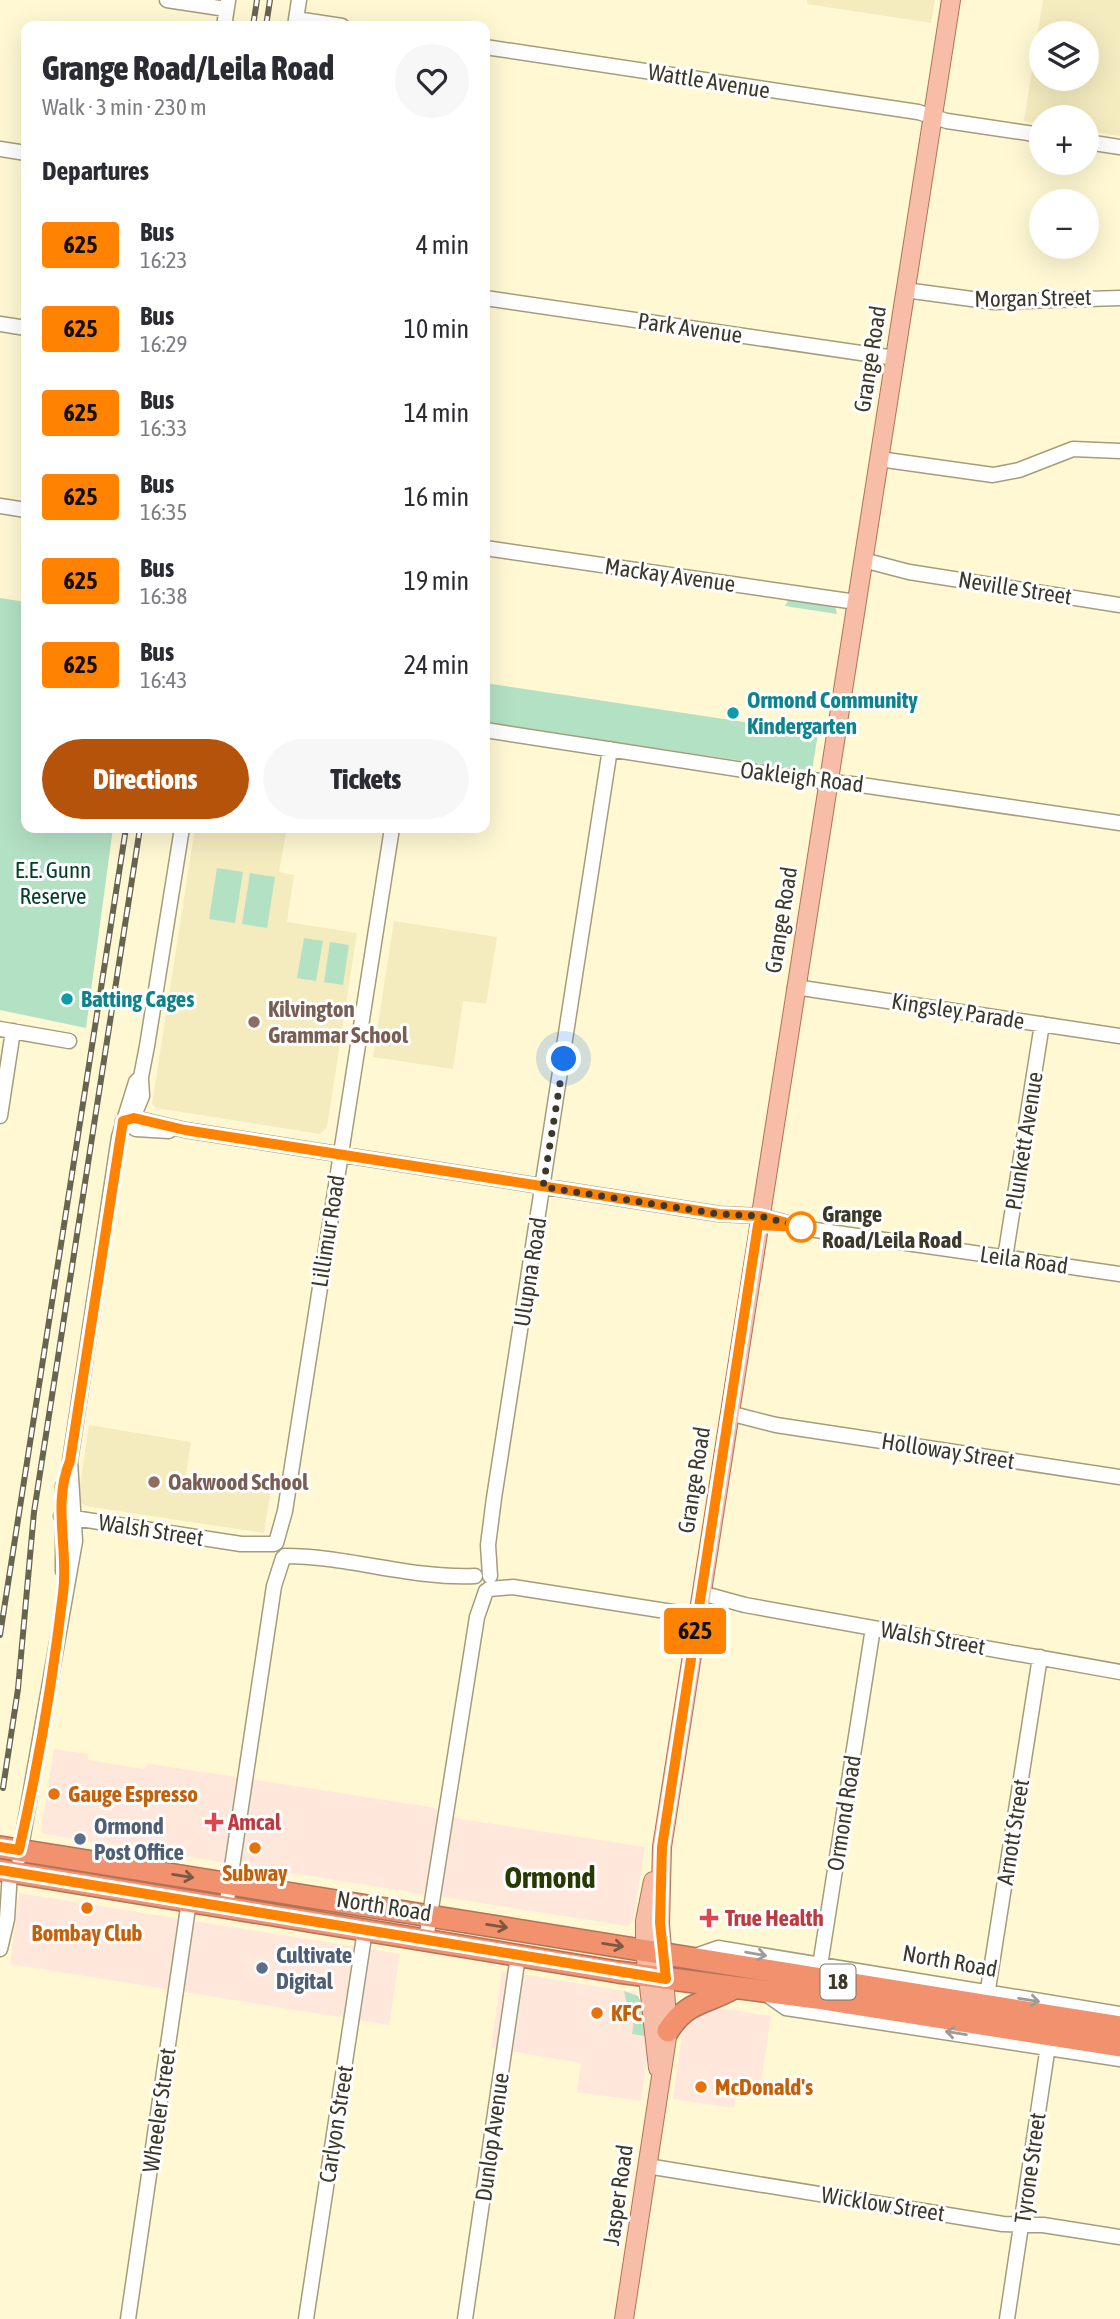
<!DOCTYPE html>
<html lang="en">
<head>
<meta charset="utf-8">
<style>
  body { margin:0; font-family:"Asap Condensed",sans-serif; background:#f7f7f7; color:#2b2b33; height:100vh; display:flex; flex-direction:column; font-size:26px; white-space:nowrap }
  * { box-sizing:border-box; margin:0 }
  p { font-size:23px; color:#7c7c81 }
  .icon { flex:none; width:38px; height:38px; fill:none; stroke:currentColor; stroke-width:2; stroke-linecap:round; stroke-linejoin:round }
  .map { position:relative; flex:1; overflow:hidden }
  .drawer { position:absolute; left:21px; top:21px; width:469px; height:812px; display:flex; flex-direction:column; background:#fff; border-radius:14px; box-shadow:0 7px 28px #0002 }
  .drawer>* { flex:none }
  .badge { padding:0 14px; border-radius:5px; font-size:24px; line-height:46px }
  .buttons { position:absolute; left:1029px; top:21px; display:grid; gap:14px }
  .buttons a { display:grid; place-items:center; width:70px; height:70px; border-radius:50%; background:#fff; box-shadow:0 7px 28px #0002; font-size:35px }
  .you { position:absolute; width:35px; height:35px; margin:-18px; border:5px solid #fff; border-radius:50%; background:#1a73e8; box-shadow:0 0 0 10px #1a73e833 }
  .map>.badge { position:absolute; translate:-50% -50%; box-shadow:0 0 0 4px #fff }
  h2 { padding:0 21px; font-size:26px; line-height:63px }
  .round { display:grid; place-items:center; flex:none; width:74px; height:74px; border-radius:37px; background:#f7f7f7 }
  .head { display:flex; align-items:center; justify-content:space-between; height:119px; padding:0 21px }
  h1 { font-size:33px; font-weight:800; line-height:52px }
  .primary-button { display:flex; gap:14px; margin-top:auto; padding:14px 21px }
  .primary-button a { flex:1; height:80px; border-radius:42px; background:#b45309; color:#fff; font-size:28px; font-weight:800; line-height:80px; text-align:center }
  .primary-button a+a { background:#f7f7f7; color:#2b2b33 }
  ul { padding:0; list-style:none }
  li { display:flex; align-items:center; gap:21px; height:84px; padding:0 21px }
  li div { flex:1 }
  li b { display:block; font-size:26px }
  li em { font-style:normal }
  li .badge { min-width:77px; font-weight:700; text-align:center }
  .map>svg:first-child { display:block }
</style>
</head>
<body>
<div class="map">
<svg width="1120" height="2319" viewBox="0 0 1120 2319">
  <rect width="100%" height="100%" fill="#fff8d3"/>
  <path fill="#ffe7dc" d="M54 1749 88 1754V1760L143 1769 149 1764 257 1780 430 1807 460 1819 645 1847 633 1921 627 1926 44 1834 41 1831Z
    M19 1893 400 1954 389 2025 10 1964Z
    M502 1971 636 1993 645 2024 647 2058 641 2101 577 2092 581 2063 491 2048Z
    M706 2006 771 2016 761 2083 739 2079 734 2108 673 2099 683 2028Z"/>
  <path fill="#f4ebbf" fill-rule="evenodd" d="M807 0H935L931 23 807 4Z
    M1043 0H1120V136L1087 131V117H1041V124L1024 121ZM1087 33V79H1041V33Z
    M195 828H287L279 872 294 875 287 922 357 933 327 1127 320 1134 156 1108 152 1104Z
    M394 921 497 937 486 1004 463 1001 453 1069 373 1057Z
    M89 1425 191 1442 186 1475 271 1488 264 1533 85 1506 79 1500V1492Z"/>
  <path fill="#b3e1c4" d="M0 598 26 602V828H113L86 1028 0 1010Z
    M789 599 835 606 837 614 785 606Z
    M485 683 818 733 812 771 485 723Z
    M217 868 243 872 235 923 209 919Z
    M250 873 275 877 267 928 242 924Z
    M304 938 323 941 316 981 297 978Z
    M330 942 349 945 343 985 324 982Z
    M624 1991 638 1996 643 2007 645 2036 632 2034 636 2006 627 2005Z"/>
  <g fill="none" stroke-linecap="round" stroke-linejoin="round">
    <g stroke="#a49d7b" stroke-width="17">
      <path id="minor" d="M167 0 226 9
        M296 19 342 26
        M224 26 228 1
        M295 26 299 0
        M485 47 918 112 947 121 1041 135
        M1087 142 1120 147
        M0 149 26 153
        M905 290 994 302 1120 298
        M485 298 895 358
        M0 324 26 328
        M879 459 993 475 1019 470 1073 449 1120 451
        M0 506 26 510
        M485 548 856 602
        M863 560 909 572 1120 605
        M485 730 802 779 861 785 1120 823
        M795 987 1120 1036
        M0 1029 69 1041
        M0 1116 13 1031
        M123 1121 134 1118 185 1130 719 1214 760 1216 803 1227
        M123 1121 136 1129 169 1131
        M130 1125 142 1096 141 1079
        M795 1227 1120 1274
        M1005 1258 1042 1024
        M729 1413 776 1425 1120 1477
        M61 1516 241 1544H274
        M276 1543 285 1511 392 828
        M285 1556C348 1556 411 1579 475 1576
        M63 1571V1486
        M490 1576 488 1545 494 1498 610 749
        M489 1589 513 1587 698 1616
        M701 1593 745 1605 1120 1672
        M19 1858 75 1541 70 1461 119 1137 136 1082 141 1077 147 1046 182 828
        M226 1907 274 1586 283 1558
        M426 1940 477 1617 486 1591
        M0 1949 7 1919 10 1872
        M695 1956 718 1948 1120 2014
        M819 1972 873 1628
        M766 1994 786 2008 1120 2059
        M986 2002 1040 1657
        M647 2166 1003 2224 1043 2225 1120 2237
        M128 2319 189 1901
        M306 2319 365 1930
        M465 2319 518 1956
        M1007 2319 1049 2039"/>
    </g>
    <g stroke="#b27256" stroke-width="20">
      <path id="major" d="M653 1881 645 1921V1950L658 2068
        M624 2319 668 2031 660 1923 662 1847 951 0"/>
    </g>
    <g stroke="#b27256" stroke-width="24">
      <path id="highway" d="M0 1847 1120 2027
        M0 1870 618 1972 816 1998 1120 2046
        M668 2031C687 2001 705 2004 732 1989"/>
    </g>
    <use href="#minor" stroke="#fff" stroke-width="14"/>
    <use href="#major" stroke="#f7bda7" stroke-width="18"/>
    <use href="#highway" stroke="#f1916d" stroke-width="21"/>
    <g stroke="#686450" stroke-width="6">
      <path id="rail" d="M253 26 257 0
        M266 26 270 0
        M0 1635 126 828
        M3 1788 18 1689 34 1512 140 828"/>
    </g>
    <use href="#rail" stroke="#fff" stroke-width="3.5" stroke-dasharray="10" stroke-linecap="butt"/>
  </g>
  <defs><path id="oneway-shaft" d="M-6 0H5M1.5-3L5.5 0L1.5 3" fill="none" stroke-width="1.6" stroke-linecap="round" stroke-linejoin="round" transform="scale(1.75)"/></defs>
  <g stroke="#7b5841">
    <use href="#oneway-shaft" transform="translate(183 1876) rotate(9)"/>
    <use href="#oneway-shaft" transform="translate(497 1926) rotate(9)"/>
    <use href="#oneway-shaft" transform="translate(613 1945) rotate(9)"/>
  </g>
  <g stroke="#9e9c94">
    <use href="#oneway-shaft" transform="translate(756 1954) rotate(10)"/>
    <use href="#oneway-shaft" transform="translate(1029 2000) rotate(9)"/>
    <use href="#oneway-shaft" transform="translate(956 2033) rotate(-171)"/>
  </g>
  <g fill="none" stroke-linecap="round" stroke-linejoin="round">
    <g stroke="#fff" stroke-width="16">
      <path id="line" d="M0 1847 19 1850C38 1766 53 1679 63 1593 69 1549 52 1504 70 1461L123 1121 134 1118 185 1130 719 1214 760 1216 803 1227 758 1225 662 1847 660 1923 666 1979 0 1870"/>
    </g>
    <use href="#line" stroke="#ff8200" stroke-width="10"/>
    <path stroke="#3c392a" stroke-width="7" stroke-dasharray="0 12.6" d="M564 1059 543 1187 719 1214 760 1216 801 1227"/>
  </g>
  <g fill="#0f9aa8" stroke="#fff" stroke-width="2.5">
    <circle cx="733" cy="713" r="7"/>
    <circle cx="67" cy="999" r="7"/>
  </g>
  <g fill="#8d6e63" stroke="#fff" stroke-width="2.5">
    <circle cx="254" cy="1022" r="7"/>
    <circle cx="154" cy="1482" r="7"/>
  </g>
  <circle fill="#fff" stroke="#ff8200" stroke-width="3.5" cx="801" cy="1227" r="14"/>
  <g fill="#e8710a" stroke="#fff" stroke-width="2.5">
    <circle cx="54" cy="1794" r="7"/>
    <circle cx="255" cy="1848" r="7"/>
    <circle cx="87" cy="1908" r="7"/>
    <circle cx="597" cy="2013" r="7"/>
    <circle cx="701" cy="2087" r="7"/>
  </g>
  <g fill="#e0444e" stroke="#fff" stroke-width="2.5">
    <path d="M210.5 1811.5h7v7h7v7h-7v7h-7v-7h-7v-7h7z"/>
    <path d="M705.5 1907.5h7v7h7v7h-7v7h-7v-7h-7v-7h7z"/>
  </g>
  <g fill="#5c6f8a" stroke="#fff" stroke-width="2.5">
    <circle cx="80" cy="1839" r="7"/>
    <circle cx="262" cy="1968" r="7"/>
  </g>
  <g text-anchor="middle" stroke-width="6" stroke-linejoin="round" paint-order="stroke">
    <rect fill="#fff" stroke="#76746a" stroke-width="2" x="820.5" y="1964.5" width="35" height="35" rx="5"/>
    <g font-size="21" font-weight="bold" fill="#3c392a">
      <text x="838" y="1989">18</text>
    </g>
    <g font-size="23" fill="#3c392a" stroke="#fff">
      <text transform="translate(709 81) rotate(9)" y="8">Wattle Avenue</text>
      <text transform="translate(1033 298) rotate(-1)" y="8">Morgan Street</text>
      <text transform="translate(690 328) rotate(8)" y="8">Park Avenue</text>
      <text transform="translate(870 359) rotate(-81)" y="8">Grange Road</text>
      <text transform="translate(670 575) rotate(8)" y="8">Mackay Avenue</text>
      <text transform="translate(1015 588) rotate(9)" y="8">Neville Street</text>
      <text transform="translate(802 777) rotate(7)" y="8">Oakleigh Road</text>
      <text transform="translate(781 920) rotate(-81)" y="8">Grange Road</text>
      <text transform="translate(958 1011) rotate(9)" y="8">Kingsley Parade</text>
      <text transform="translate(1024 1141) rotate(-81)" y="8">Plunkett Avenue</text>
      <text transform="translate(328 1231) rotate(-81)" y="8">Lillimur Road</text>
      <text transform="translate(1024 1260) rotate(8)" y="8">Leila Road</text>
      <text transform="translate(530 1272) rotate(-81)" y="8">Ulupna Road</text>
      <text transform="translate(948 1451) rotate(9)" y="8">Holloway Street</text>
      <text transform="translate(694 1480) rotate(-81)" y="8">Grange Road</text>
      <text transform="translate(151 1530) rotate(9)" y="8">Walsh Street</text>
      <text transform="translate(933 1638) rotate(10)" y="8">Walsh Street</text>
      <text transform="translate(844 1813) rotate(-81)" y="8">Ormond Road</text>
      <text transform="translate(1013 1832) rotate(-81)" y="8">Arnott Street</text>
      <text transform="translate(384 1906) rotate(9)" y="8">North Road</text>
      <text transform="translate(950 1961) rotate(10)" y="8">North Road</text>
      <text transform="translate(159 2110) rotate(-82)" y="8">Wheeler Street</text>
      <text transform="translate(336 2124) rotate(-81)" y="8">Carlyon Street</text>
      <text transform="translate(492 2137) rotate(-82)" y="8">Dunlop Avenue</text>
      <text transform="translate(1030 2168) rotate(-82)" y="8">Tyrone Street</text>
      <text transform="translate(618 2195) rotate(-82)" y="8">Jasper Road</text>
      <text transform="translate(883 2204) rotate(9)" y="8">Wicklow Street</text>
    </g>
    <g font-size="23" font-weight="bold" fill="#0d838f" stroke="#fff" text-anchor="start">
      <text x="747" y="708">Ormond Community<tspan x="747" dy="26">Kindergarten</tspan></text>
      <text x="81" y="1007">Batting Cages</text>
    </g>
    <g font-size="23" fill="#004124" stroke="#fff">
      <text x="53" y="878">E.E. Gunn<tspan x="53" dy="26">Reserve</tspan></text>
    </g>
    <g font-size="23" font-weight="bold" fill="#785e54" stroke="#fff" text-anchor="start">
      <text x="268" y="1017">Kilvington<tspan x="268" dy="26">Grammar School</tspan></text>
      <text x="168" y="1490">Oakwood School</text>
    </g>
    <g font-size="23" font-weight="bold" fill="#3c392a" stroke="#fff" text-anchor="start">
      <text x="822" y="1222">Grange<tspan x="822" dy="26">Road/Leila Road</tspan></text>
    </g>
    <g font-size="23" font-weight="bold" fill="#c56008" stroke="#fff" text-anchor="start">
      <text x="68" y="1802">Gauge Espresso</text>
      <text x="255" y="1881" text-anchor="middle">Subway</text>
      <text x="87" y="1941" text-anchor="middle">Bombay Club</text>
      <text x="611" y="2021">KFC</text>
      <text x="715" y="2095">McDonald's</text>
    </g>
    <g font-size="23" font-weight="bold" fill="#be3a42" stroke="#fff" text-anchor="start">
      <text x="228" y="1830">Amcal</text>
      <text x="725" y="1926">True Health</text>
    </g>
    <g font-size="23" font-weight="bold" fill="#4e5e75" stroke="#fff" text-anchor="start">
      <text x="94" y="1834">Ormond<tspan x="94" dy="26">Post Office</tspan></text>
      <text x="276" y="1963">Cultivate<tspan x="276" dy="26">Digital</tspan></text>
    </g>
    <g font-size="30" font-weight="bold" fill="#283a03" stroke="#fff">
      <text x="550" y="1888">Ormond</text>
    </g>
  </g>
</svg>
<div class="buttons">
<a><svg class="icon" aria-label="layers" viewBox="0 0 24 24"><path d="M12 4l9 5-9 5-9-5zM3 14l9 5 9-5"/></svg></a>
<a>+</a>
<a>−</a>
</div>
<div class="you" style="left:564px;top:1059px"></div>
<b class="badge" style="left:695px;top:1631px;background:#ff8200;color:#111">625</b>
<section class="drawer">
<div class="head"><div><h1>Grange Road/Leila Road</h1><p>Walk · 3 min · 230 m</p></div><a class="round"><svg class="icon" aria-label="heart" viewBox="0 0 24 24"><path d="M12 20l-8-8c-3-5 5-10 8-4 3-6 11-1 8 4z"/></svg></a></div>
<h2>Departures</h2>
<ul>
<li><span class="badge" style="background:#ff8200;color:#111">625</span><div><b>Bus</b><p>16:23</p></div><em>4 min</em></li>
<li><span class="badge" style="background:#ff8200;color:#111">625</span><div><b>Bus</b><p>16:29</p></div><em>10 min</em></li>
<li><span class="badge" style="background:#ff8200;color:#111">625</span><div><b>Bus</b><p>16:33</p></div><em>14 min</em></li>
<li><span class="badge" style="background:#ff8200;color:#111">625</span><div><b>Bus</b><p>16:35</p></div><em>16 min</em></li>
<li><span class="badge" style="background:#ff8200;color:#111">625</span><div><b>Bus</b><p>16:38</p></div><em>19 min</em></li>
<li><span class="badge" style="background:#ff8200;color:#111">625</span><div><b>Bus</b><p>16:43</p></div><em>24 min</em></li>
</ul>
<div class="primary-button"><a>Directions</a><a>Tickets</a></div>
</section>
</div>
</body>
</html>
